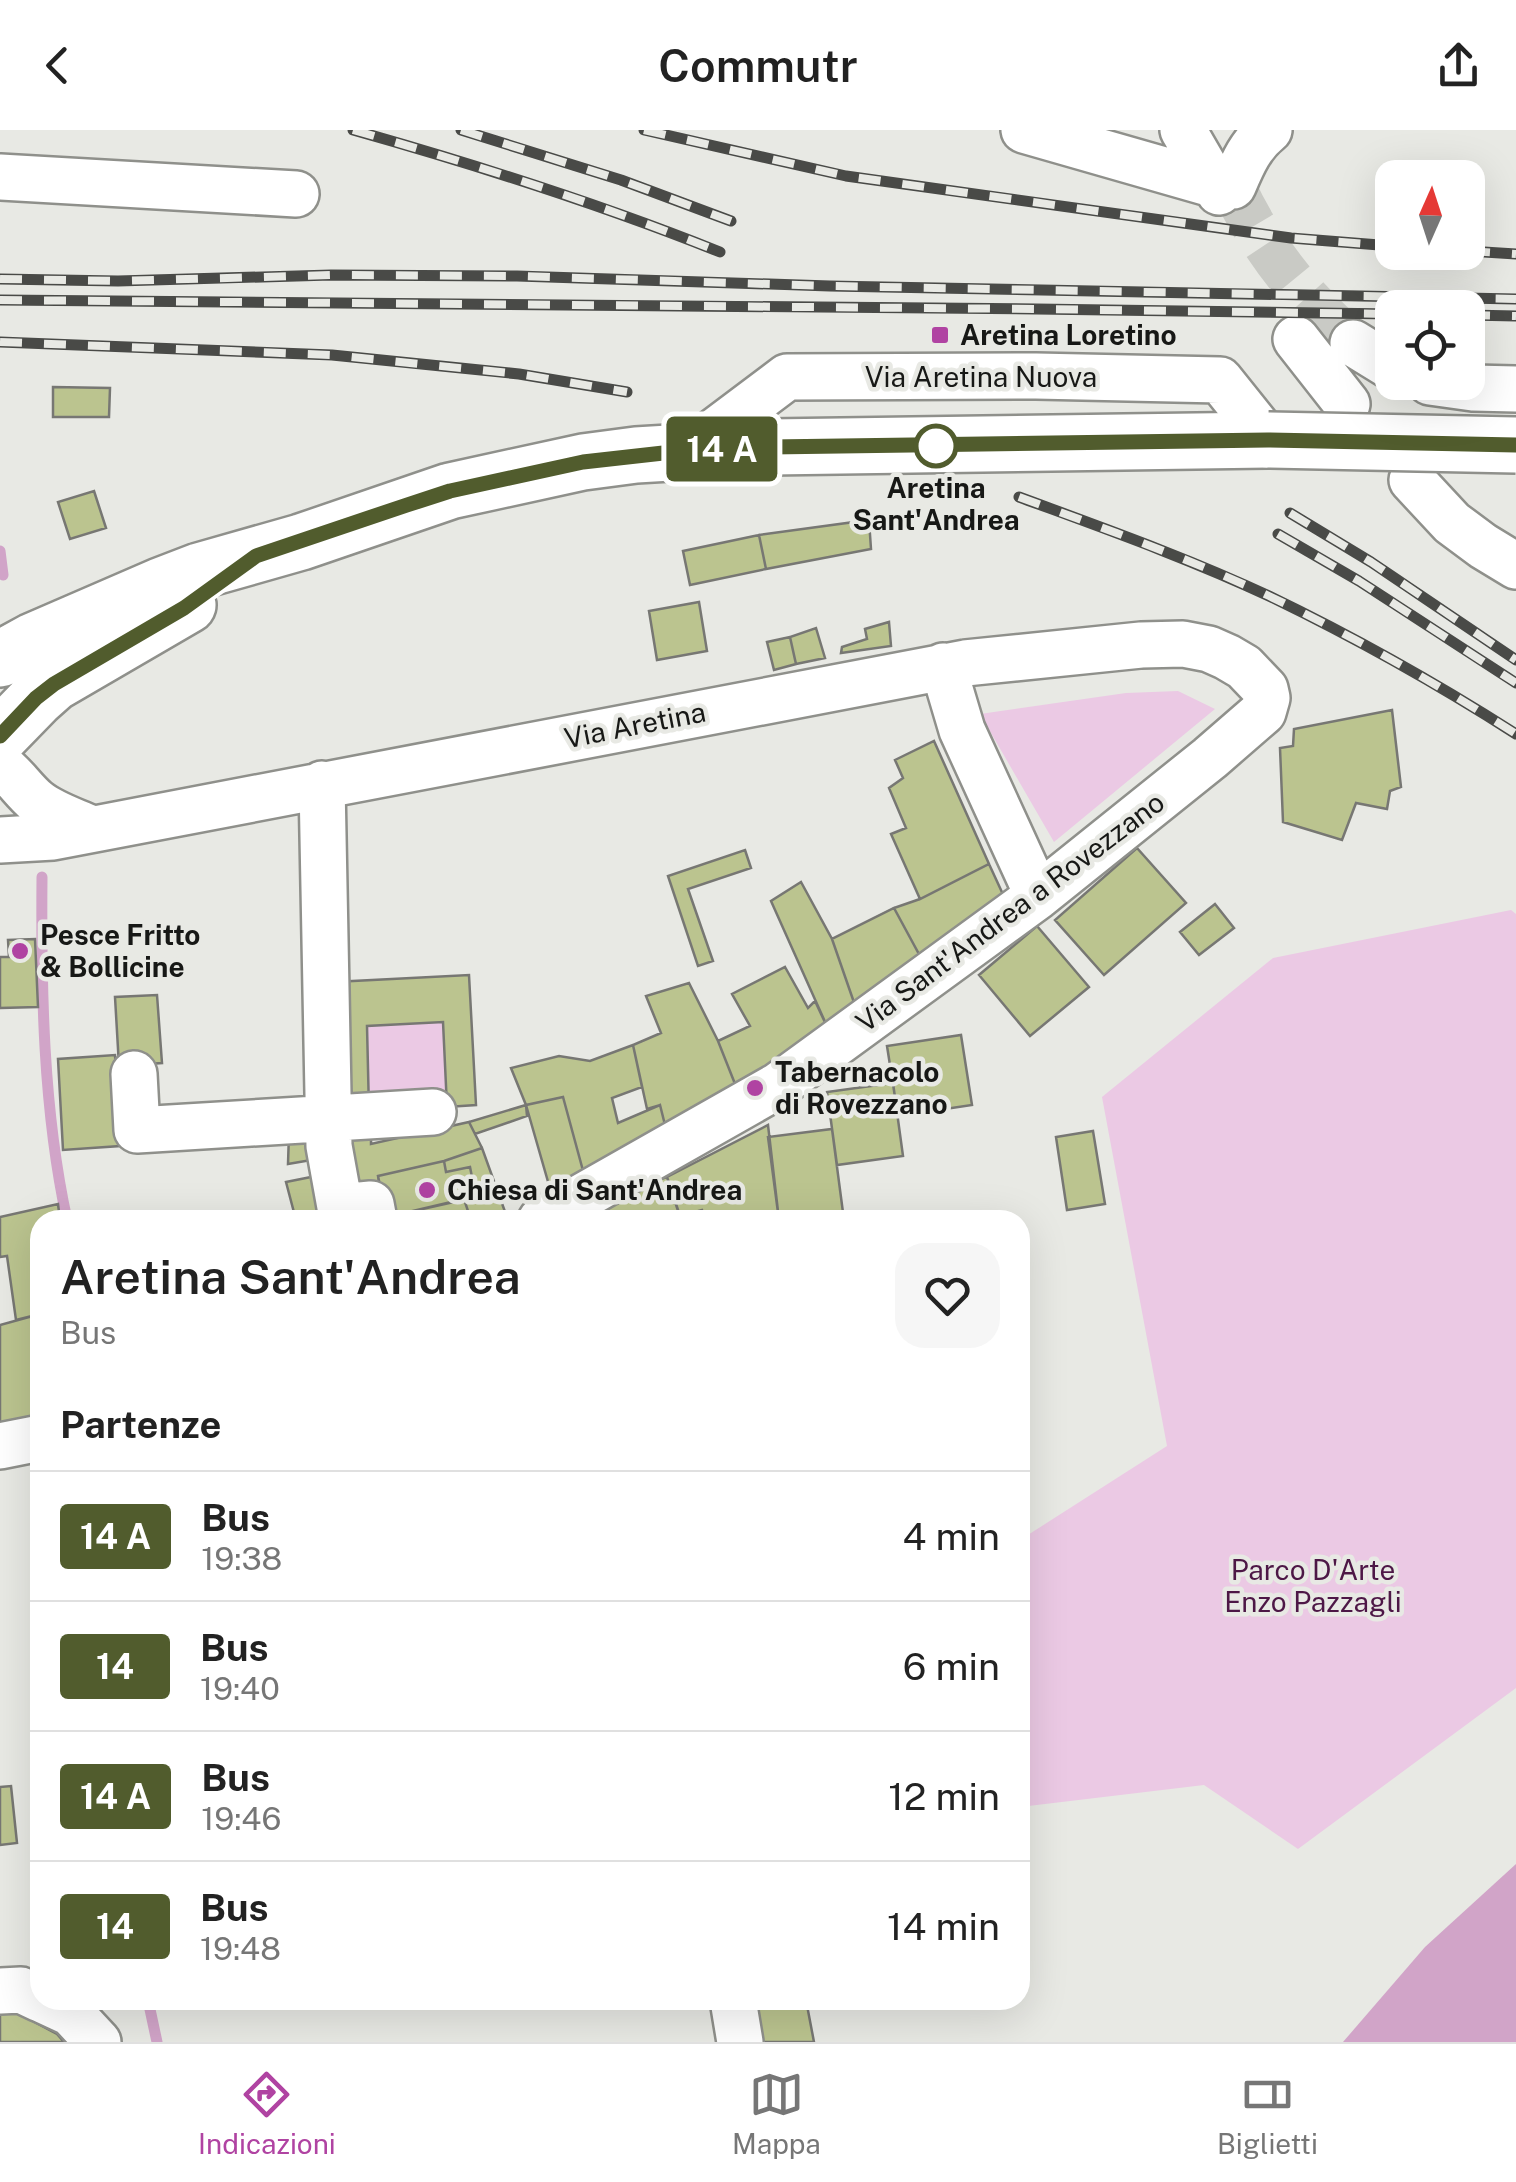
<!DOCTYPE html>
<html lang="it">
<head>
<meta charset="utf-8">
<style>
  body { margin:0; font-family:"Public Sans",sans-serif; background:#f6f6f6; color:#222; height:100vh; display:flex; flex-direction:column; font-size:38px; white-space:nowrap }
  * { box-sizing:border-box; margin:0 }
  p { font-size:32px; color:#767676 }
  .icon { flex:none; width:55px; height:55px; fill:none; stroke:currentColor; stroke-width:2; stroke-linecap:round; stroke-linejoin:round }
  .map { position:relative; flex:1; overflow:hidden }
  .drawer { position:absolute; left:30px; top:1080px; width:1000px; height:800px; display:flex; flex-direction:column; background:#fff; border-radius:30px; box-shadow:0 10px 40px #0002 }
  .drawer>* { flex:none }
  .badge { padding:0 20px; border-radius:8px; font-size:35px; line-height:65px }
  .needle { width:65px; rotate:3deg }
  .fabs { position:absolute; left:1375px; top:30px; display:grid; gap:20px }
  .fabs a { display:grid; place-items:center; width:110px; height:110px; border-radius:20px; background:#fff; box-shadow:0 10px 40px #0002; font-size:50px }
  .map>.badge { position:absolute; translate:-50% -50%; box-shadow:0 0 0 5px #fff }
  h2 { padding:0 30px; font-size:38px; line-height:90px }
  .round { display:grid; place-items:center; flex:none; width:105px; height:105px; border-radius:30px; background:#f6f6f6 }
  .summary { display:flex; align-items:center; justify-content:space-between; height:170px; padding:0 30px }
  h1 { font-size:48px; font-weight:600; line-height:75px }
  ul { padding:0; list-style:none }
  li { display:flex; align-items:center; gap:30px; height:130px; padding:0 30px; border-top:2px solid #e0e0e0 }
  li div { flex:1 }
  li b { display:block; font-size:38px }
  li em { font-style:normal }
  li .badge { min-width:110px; font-weight:700; text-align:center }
  header { display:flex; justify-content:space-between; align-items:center; height:130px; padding:0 30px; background:#fff; font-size:45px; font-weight:600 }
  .tab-bar { display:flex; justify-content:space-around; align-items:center; height:140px; border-top:2px solid #e0e0e0; background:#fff; font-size:28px; color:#767676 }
  .tab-bar a { display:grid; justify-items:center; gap:5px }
  .tab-bar .on { color:#b043a2 }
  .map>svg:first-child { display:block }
</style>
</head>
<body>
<header><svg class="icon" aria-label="back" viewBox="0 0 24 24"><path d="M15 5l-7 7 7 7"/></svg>Commutr<svg class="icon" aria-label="share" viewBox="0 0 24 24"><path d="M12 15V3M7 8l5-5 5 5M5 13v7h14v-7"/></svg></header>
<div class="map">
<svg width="1516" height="1912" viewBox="0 0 1516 1912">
  <rect width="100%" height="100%" fill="#e8e9e4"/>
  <path fill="#ebc9e4" d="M1178 561 1215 579 1054 712 980 584 1126 563Z
    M1511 780 1516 784V1558L1298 1719 1204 1655 1020 1677V1410L1167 1316 1102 967 1273 828Z
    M469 845 476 975 341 982 334 852Z"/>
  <path fill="#d1a4c8" d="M1516 1734V1912H1343L1425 1817Z"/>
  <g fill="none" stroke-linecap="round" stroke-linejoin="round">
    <path stroke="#d1a4c8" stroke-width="11" d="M0 421 3 445
      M42 747C41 859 43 980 67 1090
      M148 1870 157 1912"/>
  </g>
  <path fill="#bbc48f" stroke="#777773" stroke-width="2.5" d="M53 257 110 258 109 287H53Z
    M94 361 106 398 70 409 58 372Z
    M869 390 871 419 766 439 759 405Z
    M759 405 766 439 690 455 683 421Z
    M699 472 707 521 657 530 649 481Z
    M889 492 891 516 841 523 842 517 867 509 865 499Z
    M816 498 825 528 796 534 790 507Z
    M790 507 796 534 774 540 767 512Z
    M1392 580 1401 657 1390 661 1387 679 1356 673 1342 710 1283 692 1280 618 1293 616 1294 599Z
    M934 611 989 734 920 769 891 704 906 698 889 658 903 648 895 630Z
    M1137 718 1186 773 1104 845 1055 790Z
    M745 720 751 738 688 759 713 831 698 836 668 746Z
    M989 734 1006 771 926 837 894 778 920 769Z
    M801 752 832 809 858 884 830 903 771 771Z
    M1215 774 1234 798 1199 825 1180 802Z
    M894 778 926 837 858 884 832 809Z
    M1037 796 1089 857 1030 906 979 845Z
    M35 809 38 877 0 878V827H9L8 810Z
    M785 837 808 878 815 871 830 903 741 969 718 911 750 896 732 864Z
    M469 845 476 975 447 977 443 892 367 896 369 981 341 982 334 852Z
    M689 853 718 911 741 969 668 1007 660 975 647 979 633 915 661 903 646 866Z
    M157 865 162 933 119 936 115 867Z
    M961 905 972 975 898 986 887 916Z
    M633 915 642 957 612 968 618 993 660 975 668 1007 585 1048 563 967 526 975 511 938 559 926 590 931Z
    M115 925 120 1016 63 1020 58 929Z
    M893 953 903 1026 837 1035 827 962Z
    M563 967 585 1048 551 1062 526 975Z
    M526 975 527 986 475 1004 469 992Z
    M469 992 482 1018 444 1031 378 1046 379 1053 342 1061 336 999 371 994V1014Z
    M768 995 779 1090H706L702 1080 680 1086 667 1047Z
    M832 999 844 1090H779L768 1007Z
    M318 1000 323 1028 288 1034 289 1003Z
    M1093 1001 1105 1074 1067 1080 1056 1007Z
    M482 1018 508 1090H455L470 1087 464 1069 476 1067 470 1037 446 1042 444 1031Z
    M444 1031 446 1042 470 1037 476 1067 387 1087 378 1046Z
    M326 1044 333 1090H296L286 1052Z
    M667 1047 681 1090H611L605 1068Z
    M464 1069 470 1087 455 1090H387V1087Z
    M58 1074 60 1090H40V1184L16 1190 7 1126 0 1127V1087Z
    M40 1184V1295L0 1305V1195Z
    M11 1656 17 1713 0 1715V1657Z
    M746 1870H806L814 1912H753Z
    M0 1879 14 1881 57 1904 64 1912H0Z"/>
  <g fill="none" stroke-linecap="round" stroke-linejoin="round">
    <path stroke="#c9cac5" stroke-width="45" stroke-dasharray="45 22" stroke-linecap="butt" d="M1233 56C1261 118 1302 168 1353 213"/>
    <g stroke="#8f908b" stroke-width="50">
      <path id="minor" d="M1024 0 1216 55
        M1183 0 1219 62
        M0 47 296 64
        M1233 56C1242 35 1250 15 1269 0
        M1296 209 1347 274
        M1353 213 1392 237
        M1430 252 1473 258 1516 259
        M690 320 787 247 1036 246 1220 250 1268 310
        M1412 350 1452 393 1483 416 1516 436
        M943 536 962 600 1038 766
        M0 635C14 645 23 660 36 671 52 684 72 690 90 698
        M322 654 329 1016 340 1077 371 1074 374 1090
        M0 710 53 707 965 533 1141 515 1183 514 1209 519 1227 527 1244 537 1265 559 1267 568 1263 582 1210 628 1038 766 779 955 541 1090
        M134 944 137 1000 433 982
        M0 1316 40 1308
        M0 1861 21 1860 40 1869
        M43 1870 71 1883 98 1912
        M733 1870 740 1912"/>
    </g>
    <g stroke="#8f908b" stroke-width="60">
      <path id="major" d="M0 529 33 511 160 456 199 441 301 412 450 361 583 332 636 325 770 317 1268 310
        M0 606 36 569 54 553 188 475"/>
    </g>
    <use href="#minor" stroke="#fff" stroke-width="45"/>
    <use href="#major" stroke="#fff" stroke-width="55"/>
    <g stroke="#494a47" stroke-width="11">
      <path id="rail" d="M353 0C477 35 600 74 720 122
        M461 0 621 50 731 91
        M644 0 846 46 1291 108 1392 116
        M1468 121 1516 124
        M0 149 118 151 331 145 517 146 830 156 1516 169
        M0 170 1036 179 1392 184
        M1468 185 1516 186
        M0 212 332 225 519 244 627 262
        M1019 367C1103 398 1188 428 1269 466 1354 507 1436 553 1516 604
        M1290 383 1371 432 1516 530
        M1278 404 1359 451 1516 553"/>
    </g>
    <use href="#rail" stroke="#e8e9e4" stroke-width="8" stroke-dasharray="22" stroke-linecap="butt"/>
    <g stroke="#8f908b" stroke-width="60" stroke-linecap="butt">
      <path id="major-bridge" d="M1268 310 1516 315"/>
    </g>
    <use href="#major-bridge" stroke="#fff" stroke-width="55"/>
  </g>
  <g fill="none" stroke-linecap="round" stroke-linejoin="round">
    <g stroke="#fff" stroke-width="22">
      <path id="line" d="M0 606 36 568 54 554 184 478 256 426 407 375 450 361 583 332 690 320 770 317 1268 310 1516 315"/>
    </g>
    <use href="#line" stroke="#515c2d" stroke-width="15"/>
  </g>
  <g fill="#b043a2" stroke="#e8e9e4" stroke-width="4">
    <rect x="930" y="195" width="20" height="20" rx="5"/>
    <circle cx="20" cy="821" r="10"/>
    <circle cx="755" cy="958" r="10"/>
    <circle cx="427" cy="1060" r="10"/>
  </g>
  <circle fill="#fff" stroke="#515c2d" stroke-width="5" cx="936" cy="316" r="20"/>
  <g text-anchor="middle" stroke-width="9" stroke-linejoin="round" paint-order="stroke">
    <g font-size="28" font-weight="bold" fill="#171816" stroke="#e8e9e4" text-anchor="start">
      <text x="960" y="215">Aretina Loretino</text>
      <text x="40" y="815">Pesce Fritto<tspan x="40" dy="32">&amp; Bollicine</tspan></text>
      <text x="775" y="952">Tabernacolo<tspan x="775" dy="32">di Rovezzano</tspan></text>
      <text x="447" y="1070">Chiesa di Sant'Andrea</text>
    </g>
    <g font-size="28" fill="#171816" stroke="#e8e9e4">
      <text x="981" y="257">Via Aretina Nuova</text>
      <text transform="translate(635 595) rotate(-11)" y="10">Via Aretina</text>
      <text transform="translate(1010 782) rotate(-37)" y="10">Via Sant'Andrea a Rovezzano</text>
    </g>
    <g font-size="28" font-weight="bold" fill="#171816" stroke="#e8e9e4">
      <text x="936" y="368">Aretina<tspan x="936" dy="32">Sant'Andrea</tspan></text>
    </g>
    <g font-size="28" fill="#4d1746" stroke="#e8e9e4">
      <text x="1313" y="1450">Parco D'Arte<tspan x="1313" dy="32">Enzo Pazzagli</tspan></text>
    </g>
  </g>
</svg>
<div class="fabs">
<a><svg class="needle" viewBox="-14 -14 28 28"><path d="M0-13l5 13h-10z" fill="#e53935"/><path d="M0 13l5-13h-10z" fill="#767676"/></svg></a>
<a><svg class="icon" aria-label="locate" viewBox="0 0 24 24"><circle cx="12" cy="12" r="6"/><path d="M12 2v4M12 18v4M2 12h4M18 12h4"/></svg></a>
</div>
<b class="badge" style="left:722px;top:319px;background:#515c2d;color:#fff">14 A</b>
<section class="drawer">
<div class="summary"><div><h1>Aretina Sant'Andrea</h1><p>Bus</p></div><a class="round"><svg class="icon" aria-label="heart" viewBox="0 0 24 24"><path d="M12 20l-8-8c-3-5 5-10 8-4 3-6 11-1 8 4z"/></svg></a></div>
<h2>Partenze</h2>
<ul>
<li><span class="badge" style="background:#515c2d;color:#fff">14 A</span><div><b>Bus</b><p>19:38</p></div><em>4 min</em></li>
<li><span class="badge" style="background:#515c2d;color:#fff">14</span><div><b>Bus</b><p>19:40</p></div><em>6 min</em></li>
<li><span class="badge" style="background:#515c2d;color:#fff">14 A</span><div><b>Bus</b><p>19:46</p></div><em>12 min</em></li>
<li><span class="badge" style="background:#515c2d;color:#fff">14</span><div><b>Bus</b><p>19:48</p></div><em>14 min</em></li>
</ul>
</section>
</div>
<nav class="tab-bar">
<a class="on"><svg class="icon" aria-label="directions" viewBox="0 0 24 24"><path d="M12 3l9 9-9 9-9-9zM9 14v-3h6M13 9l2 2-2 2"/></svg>Indicazioni</a>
<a><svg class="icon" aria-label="map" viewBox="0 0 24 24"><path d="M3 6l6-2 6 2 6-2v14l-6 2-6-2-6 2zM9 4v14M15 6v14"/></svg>Mappa</a>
<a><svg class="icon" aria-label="tickets" viewBox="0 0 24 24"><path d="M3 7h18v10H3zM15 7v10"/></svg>Biglietti</a>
</nav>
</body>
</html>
